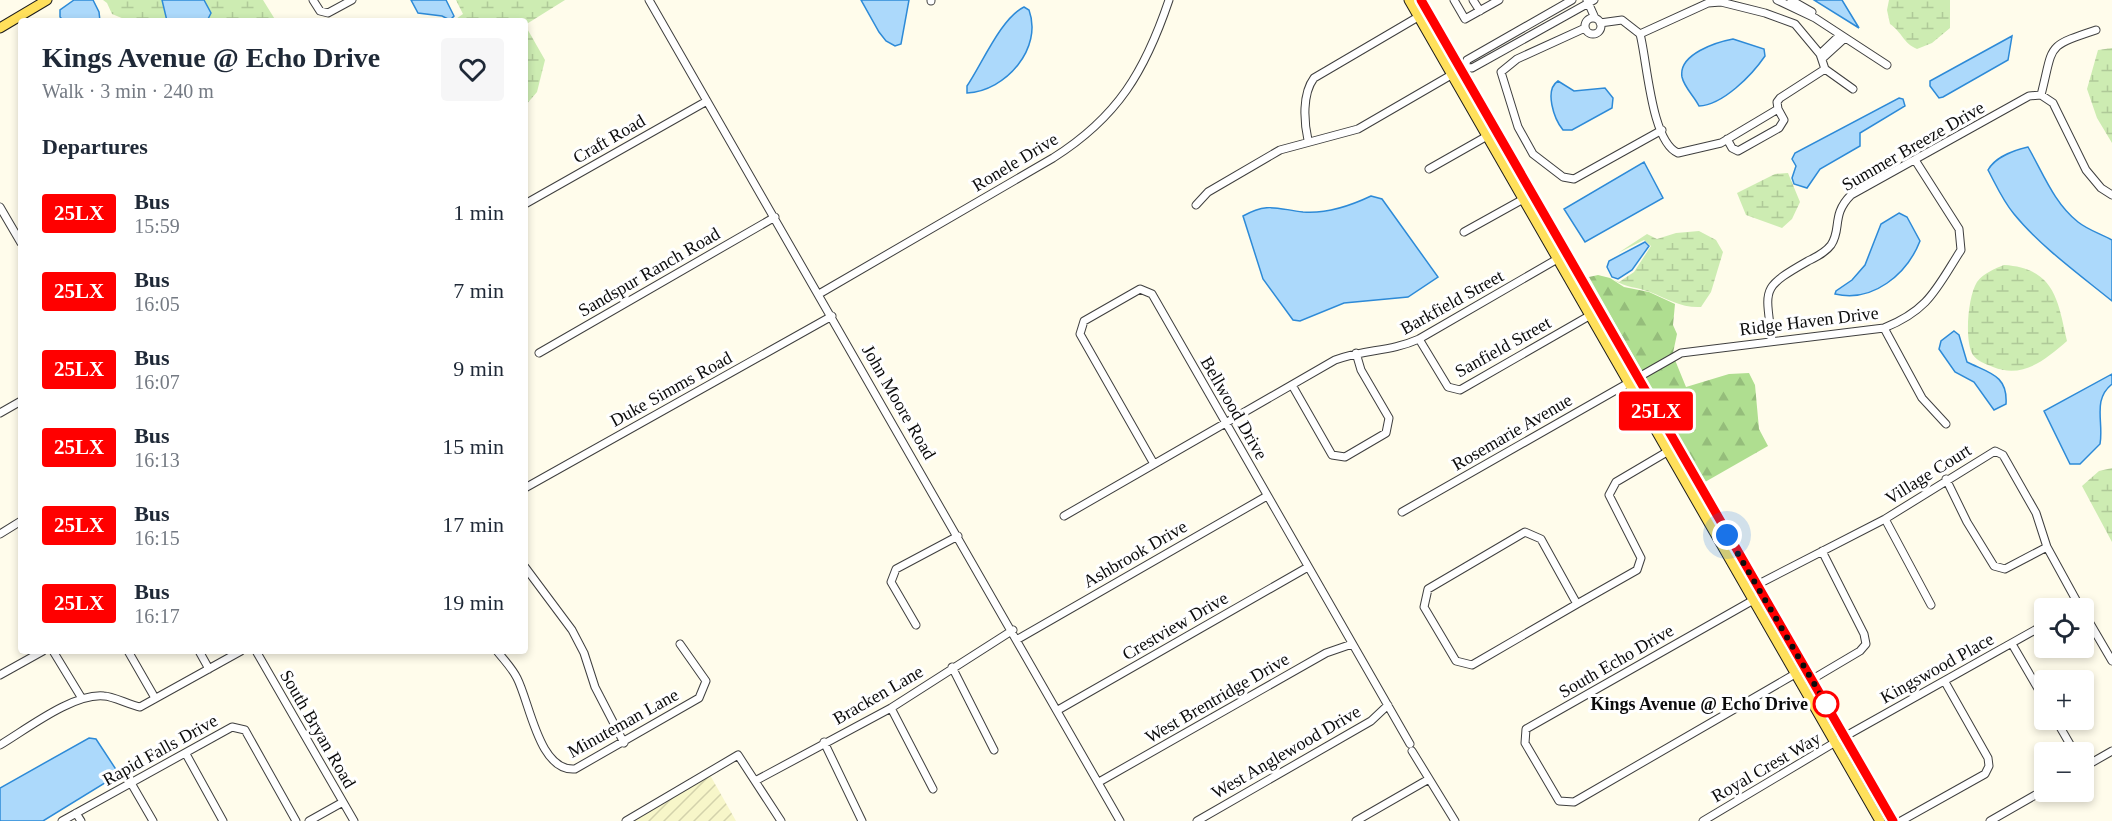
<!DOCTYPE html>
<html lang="en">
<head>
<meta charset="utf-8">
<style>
  body { margin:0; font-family:Georgia,serif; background:#f6f6f7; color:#1f2937; height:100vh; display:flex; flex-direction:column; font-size:22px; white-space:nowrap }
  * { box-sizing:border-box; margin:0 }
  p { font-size:20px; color:#747a83 }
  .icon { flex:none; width:33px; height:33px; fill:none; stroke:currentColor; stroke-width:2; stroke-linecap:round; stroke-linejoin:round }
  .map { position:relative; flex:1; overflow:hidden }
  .panel { position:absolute; left:18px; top:18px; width:510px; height:636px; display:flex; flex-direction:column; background:#fff; border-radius:6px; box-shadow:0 3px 9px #0003 }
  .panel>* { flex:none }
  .badge { padding:0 12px; border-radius:4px; font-size:21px; line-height:39px }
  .controls { position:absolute; left:2034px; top:598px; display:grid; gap:12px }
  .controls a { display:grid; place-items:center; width:60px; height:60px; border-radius:6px; background:#fff; box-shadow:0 3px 9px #0003; font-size:30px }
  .you { position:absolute; width:30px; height:30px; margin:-15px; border:4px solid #fff; border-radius:50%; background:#1a73e8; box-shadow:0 0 0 9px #1a73e833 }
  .map>.badge { position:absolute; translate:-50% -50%; box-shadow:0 0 0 3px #fff }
  h2 { padding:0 24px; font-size:22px; line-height:54px }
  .round { display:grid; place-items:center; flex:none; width:63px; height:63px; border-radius:6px; background:#f6f6f7 }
  .head { display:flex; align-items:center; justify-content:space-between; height:102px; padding:0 24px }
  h1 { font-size:28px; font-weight:700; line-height:45px }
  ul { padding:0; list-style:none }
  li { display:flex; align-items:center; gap:18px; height:78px; padding:0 24px }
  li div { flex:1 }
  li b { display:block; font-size:22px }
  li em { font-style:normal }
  li .badge { min-width:66px; font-weight:700; text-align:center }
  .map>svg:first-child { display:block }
</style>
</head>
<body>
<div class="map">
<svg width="2112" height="821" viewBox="0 0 2112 821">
  <defs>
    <pattern id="farmland-furrows" width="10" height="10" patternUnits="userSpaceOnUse" patternTransform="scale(1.5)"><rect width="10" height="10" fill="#f7f6c9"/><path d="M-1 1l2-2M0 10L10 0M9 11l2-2" fill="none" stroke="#d3d2ab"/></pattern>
    <pattern id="forest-firs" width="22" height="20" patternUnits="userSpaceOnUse" patternTransform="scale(1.5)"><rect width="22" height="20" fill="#afde90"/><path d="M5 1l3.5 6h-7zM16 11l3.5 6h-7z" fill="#95bd7b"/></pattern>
    <pattern id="wetland-marsh" width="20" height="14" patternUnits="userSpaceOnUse" patternTransform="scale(1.5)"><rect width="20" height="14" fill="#cdecb2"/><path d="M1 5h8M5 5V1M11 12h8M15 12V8" fill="none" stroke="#afc998"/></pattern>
  </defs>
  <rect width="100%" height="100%" fill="#fffceb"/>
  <path fill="url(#farmland-furrows)" d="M710 775 736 821H634L652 809Z"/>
  <path fill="url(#forest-firs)" d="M1598 275 1610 278 1624 287 1649 292 1675 304 1673 325 1677 334 1673 353 1642 371 1589 277Z
    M1675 360 1686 387 1729 374 1749 373 1755 385 1759 429 1768 446 1705 482 1645 377Z"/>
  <path fill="url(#wetland-marsh)" d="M103 0H162L167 21H129L112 14 107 3Z
    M204 0H263L276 21H207L211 13Z
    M456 0H565L525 25 545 60 537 92 525 106V21H453L463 14Z
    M1889 0H1950V28L1932 43 1917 49C1903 43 1902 32 1890 24L1887 10Z
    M2112 48V143L2097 118 2087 89 2098 50Z
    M1788 173 1800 202 1792 219 1782 228 1746 215 1737 193 1775 174Z
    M1699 231 1716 240 1723 252 1711 292 1701 307C1681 308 1668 299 1650 292 1638 287 1626 288 1614 280L1619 282 1634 272 1651 246 1644 240 1618 253 1647 234 1657 239 1676 233Z
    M2004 265C2055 268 2058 301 2067 341 2045 360 2023 379 1993 367 1986 364 1977 361 1973 355 1964 341 1968 296 1977 282 1984 273 1994 269 2004 265Z
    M2112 468V542L2082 486 2099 471Z"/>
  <path fill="#acd9fb" stroke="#2d8ad7" stroke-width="1.5" d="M74 0H93L99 12 100 21 63 20 60 17V10Z
    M162 0H204L211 13 207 21H167Z
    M411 0H446L454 16 450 20 442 16 418 13Z
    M861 0H909L901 44 895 46 886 41 879 32Z
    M1814 0H1842L1859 28Z
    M1024 7 1029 10C1043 48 1006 91 967 93V86C982 64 1001 18 1024 7Z
    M2012 36 2008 60 1943 97 1939 98 1930 86V81Z
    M1733 39 1764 49 1765 56C1752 75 1723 105 1699 106 1694 96 1684 87 1682 77 1678 54 1717 42 1733 39Z
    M1558 81 1574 91 1605 88 1613 98 1612 108 1572 130H1563C1554 119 1544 90 1558 81Z
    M1899 98 1903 99 1905 106 1860 133V146L1820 169 1807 188 1794 184 1792 178 1796 166 1792 159 1795 153Z
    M2028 147C2043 173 2054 203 2078 222 2088 230 2101 234 2112 240V301C2080 275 2040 246 2014 214 2003 201 1996 185 1988 170 1995 157 2015 150 2028 147Z
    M1644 162 1663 198 1585 242 1564 209Z
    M1371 196 1382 199 1438 277 1408 297 1344 303 1300 321 1293 320 1263 279 1243 216C1268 202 1277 209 1303 212 1327 214 1350 206 1371 196Z
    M1899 213 1907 217 1920 241C1907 274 1873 303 1835 294L1836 291 1852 280 1865 265 1881 224Z
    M1645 242 1649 246 1632 270 1618 279 1612 277 1607 267 1609 261Z
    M1954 331 1959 335 1967 362C1989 373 2008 375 2006 404L1994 410 1974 382 1955 372 1939 349 1941 341Z
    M2112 374V384C2092 400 2104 422 2100 444L2080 464H2070L2044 411Z
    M89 738 96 739 117 771 113 778 43 821H0V788Z"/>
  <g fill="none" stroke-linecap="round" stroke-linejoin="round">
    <g stroke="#3f3f3f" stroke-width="9">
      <path id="minor" d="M313 0 320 11 328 13 352 0
        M649 0 1120 821
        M1454 0 1465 19 1499 0
        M1473 0 1480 11
        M1587 0 1595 18
        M1777 0 1815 18 1887 65
        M1791 0 1812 12
        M931 1V0
        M1585 26a8 8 0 1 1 16 0a8 8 0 1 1-16 0Z
        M1600 23 1622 20 1640 34C1647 59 1651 142 1678 153L1721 143 1778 109 1777 102 1780 98 1825 69
        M1585 28 1517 59 1501 72 1518 127 1533 154 1563 177 1574 179 1662 130
        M1640 34 1708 3 1721 2 1765 13 1795 24 1820 54 1825 69 1853 89
        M1820 54 1840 35
        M1823 58 1845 38
        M1465 67 1467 60 1572 0
        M2041 95C2054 44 2045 47 2096 30
        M1727 139 1732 148 1738 151 1779 128 1784 120 1778 109
        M1308 140C1304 122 1302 94 1314 78L1418 17
        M1429 169 1496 131
        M525 204 707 101
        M1196 205 1208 192 1280 150 1358 129 1465 67 1472 68 1594 0
        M0 207 21 243
        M1464 232 1527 197
        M819 294 1053 158C1118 117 1145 71 1169 0
        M1884 328 1922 398 1946 424
        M1419 339 1448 387 1460 390 1589 316
        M1772 341C1766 288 1759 289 1808 261 1816 257 1825 253 1831 245 1842 229 1831 215 1851 195L2029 96 2041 95 2053 103 2086 170 2101 188 2112 195
        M539 353 775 217
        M1292 385 1332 455 1345 457 1386 433 1389 418 1361 370 1356 353
        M0 413 21 401
        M1154 464 1080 334 1084 321 1140 289 1152 294 1410 744
        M1946 479 1967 522 1994 566 2005 569 2047 547
        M525 488 832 316
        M1402 512 1681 353 1884 328C1929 310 1936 289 1961 250L1959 229 1915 160
        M1064 516 1335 360C1365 349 1390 352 1419 339L1566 254
        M1885 519 1931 605
        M1525 532 1541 539 1577 604 1472 665 1456 661 1424 607 1428 589Z
        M0 534 21 521
        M525 567 572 630 584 653 595 687 624 743
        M1747 590 1885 519 1995 451 2003 455 2036 513 2047 547 2081 609
        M1757 598 1526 729 1525 743 1559 801 1574 802 1795 674
        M1577 604 1637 570 1641 558 1609 495 1616 482 1672 449
        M2084 613 2112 661
        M916 625 891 582 896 569 958 536
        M1018 639 1267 496
        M2012 644 2044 699
        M53 651 81 697
        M128 651 155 698
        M199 651 209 669
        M256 651 354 821
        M497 651C504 660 512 668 517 678 530 703 539 772 575 769L699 698 706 681 680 644
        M952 667 994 750
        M0 675 43 651
        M1811 680 1860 651 1866 644 1864 634 1822 551
        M891 708 933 789
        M1058 710 1308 567
        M2056 720 2075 753
        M824 742 862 821
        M0 745C27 729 73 693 104 696 112 696 130 705 140 707L241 651
        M1412 751 1455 821
        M186 754 223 821
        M2084 767 2112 751
        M755 781 891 708 1013 630
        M1099 782 1326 653 1352 644
        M131 783 153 821
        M76 813 81 821
        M62 821 232 727 245 730 296 821
        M309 821 343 802
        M626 821 738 755 781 821
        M1197 821 1371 721 1388 705
        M1356 821 1429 779
        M1703 821 1844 737 2044 625
        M1901 821 1985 774 1989 766 1988 758 1945 682
        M1990 821 2044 790"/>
    </g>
    <g stroke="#1d1d1d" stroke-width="11">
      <path id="major" d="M1409 0 1880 821
        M1421 0 1893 821
        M0 28 47 0"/>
    </g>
    <use href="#minor" stroke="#fff" stroke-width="7"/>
    <use href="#major" stroke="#ffe05b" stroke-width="9"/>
  </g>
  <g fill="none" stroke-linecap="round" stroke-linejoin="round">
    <g stroke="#fff" stroke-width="14">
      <path id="line" d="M1421 0 1893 821"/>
    </g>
    <use href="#line" stroke="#f00" stroke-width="9"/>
    <path stroke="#0c0c0c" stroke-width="6" stroke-dasharray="0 10.8" d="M1727 535 1826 704"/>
  </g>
  <circle fill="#fff" stroke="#f00" stroke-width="3" cx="1826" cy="704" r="12"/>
  <g text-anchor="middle" stroke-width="6" stroke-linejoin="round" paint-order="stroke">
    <g font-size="18" fill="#0c0c0c" stroke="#fff">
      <text transform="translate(609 139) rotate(-30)" y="6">Craft Road</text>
      <text transform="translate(1913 146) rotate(-30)" y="6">Summer Breeze Drive</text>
      <text transform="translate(1015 162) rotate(-31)" y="6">Ronele Drive</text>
      <text transform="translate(649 272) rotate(-30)" y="6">Sandspur Ranch Road</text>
      <text transform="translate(1452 302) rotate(-29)" y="6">Barkfield Street</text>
      <text transform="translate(1809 321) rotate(-7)" y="6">Ridge Haven Drive</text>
      <text transform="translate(1503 347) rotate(-29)" y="6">Sanfield Street</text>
      <text transform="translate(671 389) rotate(-29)" y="6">Duke Simms Road</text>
      <text transform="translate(899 402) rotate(60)" y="6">John Moore Road</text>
      <text transform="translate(1234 408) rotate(60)" y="6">Bellwood Drive</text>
      <text transform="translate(1512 432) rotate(-30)" y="6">Rosemarie Avenue</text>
      <text transform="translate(1928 474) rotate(-32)" y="6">Village Court</text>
      <text transform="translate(1135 554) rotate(-30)" y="6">Ashbrook Drive</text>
      <text transform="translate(1175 626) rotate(-30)" y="6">Crestview Drive</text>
      <text transform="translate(1616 661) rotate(-30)" y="6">South Echo Drive</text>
      <text transform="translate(1937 668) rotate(-29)" y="6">Kingswood Place</text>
      <text transform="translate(878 695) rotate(-30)" y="6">Bracken Lane</text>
      <text transform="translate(1217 698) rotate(-30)" y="6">West Brentridge Drive</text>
      <text transform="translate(623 723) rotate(-29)" y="6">Minuteman Lane</text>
      <text transform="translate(318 729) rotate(60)" y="6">South Bryan Road</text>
      <text transform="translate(160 750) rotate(-29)" y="6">Rapid Falls Drive</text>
      <text transform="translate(1286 752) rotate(-30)" y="6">West Anglewood Drive</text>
      <text transform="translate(1766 767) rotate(-30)" y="6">Royal Crest Way</text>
    </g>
    <g font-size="18" font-weight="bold" fill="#0c0c0c" stroke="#fff" text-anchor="end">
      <text x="1808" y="710">Kings Avenue @ Echo Drive</text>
    </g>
  </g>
</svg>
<div class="controls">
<a><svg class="icon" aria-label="locate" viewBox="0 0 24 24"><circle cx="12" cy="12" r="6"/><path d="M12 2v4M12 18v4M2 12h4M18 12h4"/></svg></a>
<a>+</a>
<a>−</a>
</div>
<div class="you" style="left:1727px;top:535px"></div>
<b class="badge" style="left:1656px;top:411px;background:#f00;color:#fff">25LX</b>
<section class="panel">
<div class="head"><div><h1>Kings Avenue @ Echo Drive</h1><p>Walk · 3 min · 240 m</p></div><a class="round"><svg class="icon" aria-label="heart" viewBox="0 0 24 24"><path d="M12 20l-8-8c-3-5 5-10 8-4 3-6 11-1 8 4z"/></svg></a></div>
<h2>Departures</h2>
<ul>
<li><span class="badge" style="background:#f00;color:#fff">25LX</span><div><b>Bus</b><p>15:59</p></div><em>1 min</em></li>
<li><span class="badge" style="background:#f00;color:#fff">25LX</span><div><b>Bus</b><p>16:05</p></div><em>7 min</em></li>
<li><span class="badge" style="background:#f00;color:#fff">25LX</span><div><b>Bus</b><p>16:07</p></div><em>9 min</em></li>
<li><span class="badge" style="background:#f00;color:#fff">25LX</span><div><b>Bus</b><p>16:13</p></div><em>15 min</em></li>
<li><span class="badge" style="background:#f00;color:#fff">25LX</span><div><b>Bus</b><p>16:15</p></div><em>17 min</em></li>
<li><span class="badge" style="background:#f00;color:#fff">25LX</span><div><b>Bus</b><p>16:17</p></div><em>19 min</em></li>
</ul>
</section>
</div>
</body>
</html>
